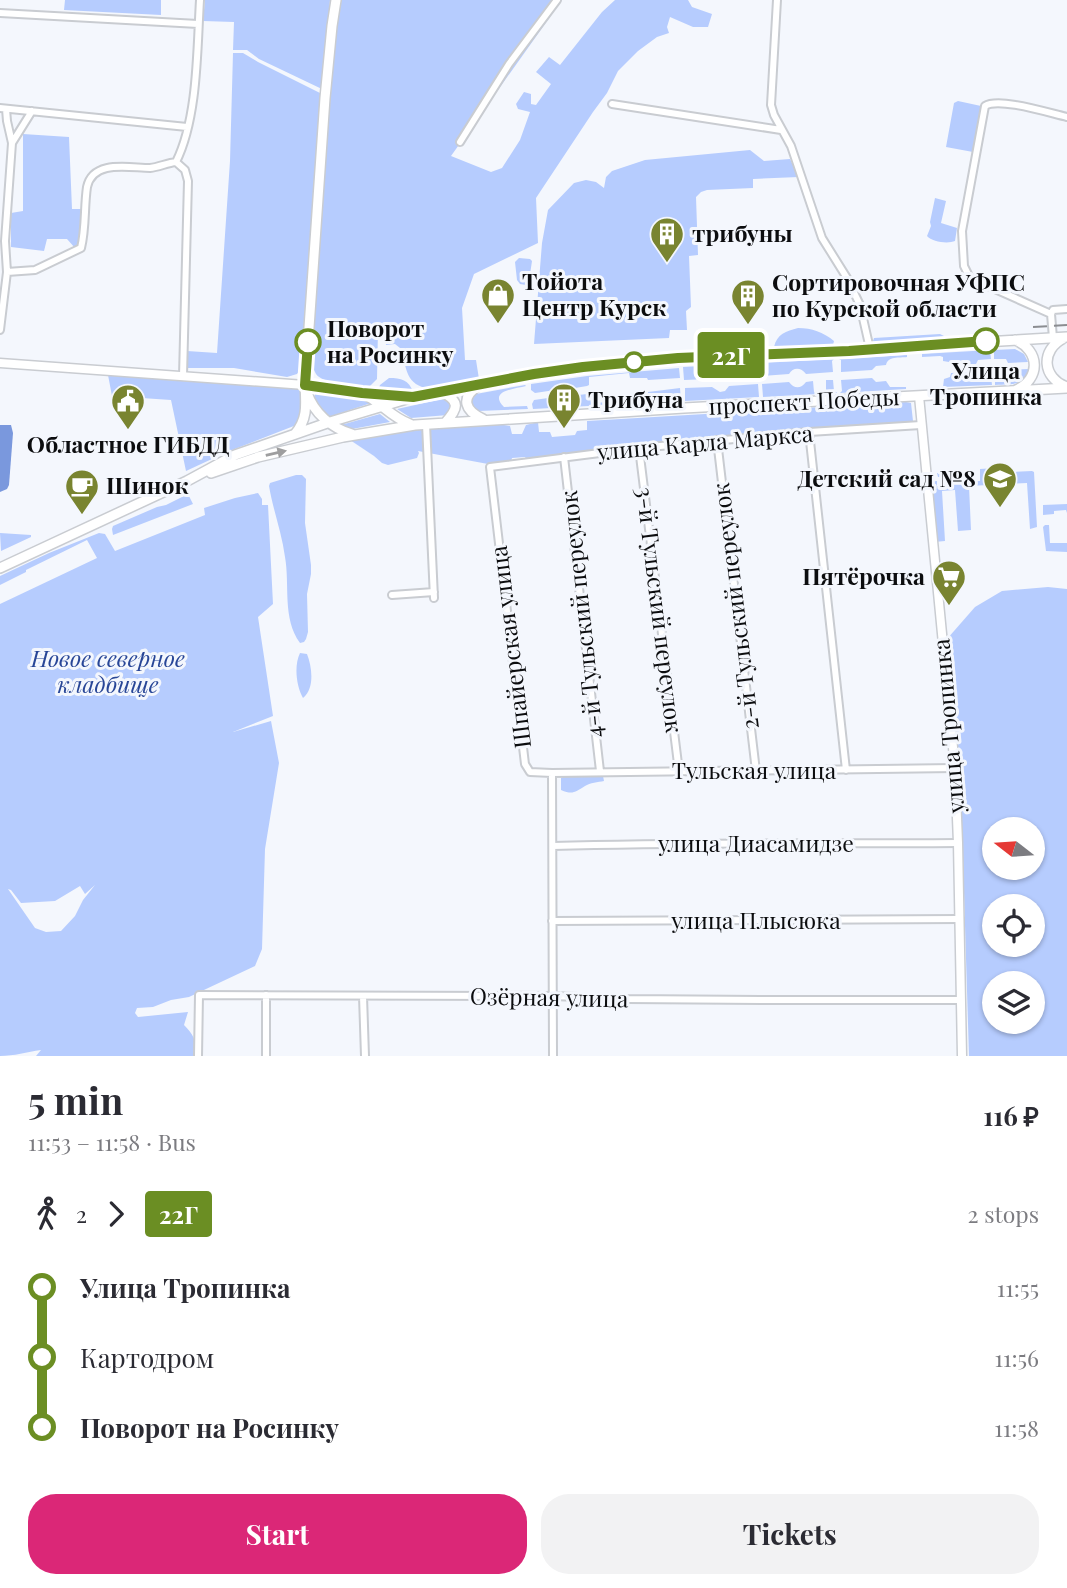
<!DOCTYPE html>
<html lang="en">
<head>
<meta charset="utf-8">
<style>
  body { margin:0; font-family:"Playfair Display",serif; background:#f2f2f3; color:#2b2b33; height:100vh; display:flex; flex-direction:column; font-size:26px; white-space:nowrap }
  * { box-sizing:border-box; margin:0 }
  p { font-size:23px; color:#7c7c81 }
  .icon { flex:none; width:38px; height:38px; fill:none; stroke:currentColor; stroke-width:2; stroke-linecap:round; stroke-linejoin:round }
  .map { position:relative; height:1056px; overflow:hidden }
  .details { display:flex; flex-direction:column; background:#fff; flex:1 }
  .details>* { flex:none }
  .badge { padding:0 14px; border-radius:5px; font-size:24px; line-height:46px }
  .needle { width:46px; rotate:287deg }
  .fabs { position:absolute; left:982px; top:817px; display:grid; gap:14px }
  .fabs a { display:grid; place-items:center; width:63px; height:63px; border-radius:50%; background:#fff; box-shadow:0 2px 5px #0004; font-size:35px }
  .map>.badge { position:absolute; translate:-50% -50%; box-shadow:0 0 0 4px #fff }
  .legs { display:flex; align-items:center; gap:10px; height:77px; padding:0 28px; font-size:23px }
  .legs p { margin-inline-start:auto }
  .summary { display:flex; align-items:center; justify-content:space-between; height:119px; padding:0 28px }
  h1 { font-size:38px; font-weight:700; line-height:52px }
  .cta { display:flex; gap:14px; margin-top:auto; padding:14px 28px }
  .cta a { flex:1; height:80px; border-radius:28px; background:#db2777; color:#fff; font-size:28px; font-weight:700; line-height:80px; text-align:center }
  .cta a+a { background:#f2f2f3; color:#2b2b33 }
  ul { padding:0 28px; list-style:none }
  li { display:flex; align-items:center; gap:24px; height:70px; font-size:26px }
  li i { display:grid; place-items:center; width:10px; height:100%; margin:0 9px; background:currentColor }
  li i::after { content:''; width:18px; height:18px; margin:-9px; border:5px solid; border-radius:50%; background:#fff }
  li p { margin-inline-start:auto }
  li:first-child i { background:linear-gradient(#0000 50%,currentColor 0) }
  li:last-child i { background:linear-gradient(currentColor 50%,#0000 0) }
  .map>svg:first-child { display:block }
</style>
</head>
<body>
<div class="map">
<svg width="1067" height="1056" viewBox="0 0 1067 1056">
  <rect width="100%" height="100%" fill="#f4f7fd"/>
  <path fill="#b6ccfe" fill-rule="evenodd" d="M65 0H161V15L64 10Z
    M205 0H330L324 90 259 59 247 50H233L234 22 203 21Z
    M341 0H562L451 156 491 172 502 168 520 140 530 112 518 109 516 104 524 92 531 94V104L536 105 551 84 536 72 549 57 560 65 602 12 615 0H688L692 7 712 14 708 27H693L670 17 667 27 669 33 657 37 638 51 618 71 607 93 593 112 536 198 538 243 474 274 462 308 465 360H476L479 379 426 388C404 383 407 365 400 348L395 344 386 345 384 329H378L377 379 369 387C357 385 322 384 316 374 311 366 313 355 313 346L322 192 337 18Z
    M233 53H243L258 62 322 94 304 365 297 374 287 377 234 368H186L187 351 217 353 230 161Z
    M958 101 981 106 973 152 946 147 954 103Z
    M23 134 69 137 72 209H81L79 244 75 248 67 239H47L44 251 11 247V213L23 211Z
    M750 150 764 161 790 159 799 177 753 179V188L707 190 701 192 696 197 698 255 689 256 691 307 686 311 687 330H670L669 338 534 344 542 243 548 210 574 183 586 180 596 182 604 188 606 177 612 171 645 160Z
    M935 198 946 201 941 223 957 228 955 241C948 244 932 242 927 236L931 226 930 222Z
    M519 258 530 259 532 261 529 281 526 285 520 284 517 280 515 262Z
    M798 328C812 328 823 332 834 341L833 345 774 347C777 334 786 331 798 328Z
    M940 334 946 337 874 342 873 341 874 338Z
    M1015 349 1024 354 1028 362 1008 363 1006 359H994V350Z
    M990 350 991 359 978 360 976 364 951 366 949 362 943 361V357L940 356 922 357V354Z
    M907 355V357C899 358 888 356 886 365L876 366 872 370 841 372V360L839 359Z
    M834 359 832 361 833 372 806 374C801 367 793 367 789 374L761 376V363Z
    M757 363V376L729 378C723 372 716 372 711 379L684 380 683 367Z
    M679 368 680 378 648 380 647 378H630L629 373 589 377V385L587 386 569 389 567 386 556 387 555 390 535 393 531 390V384L587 376Z
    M1029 369C1023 387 1011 384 995 385V376L1007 375 1008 370Z
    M976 372 978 376H991L992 385 943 387 944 379 950 377 951 373Z
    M108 375 232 380 294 387C309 393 301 412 299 424L227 452 186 471 171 400 112 396Z
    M389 378C401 378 409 380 413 392H399L378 390 380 385Z
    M872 378 876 382 886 381 890 387H906V389L840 393 842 391 841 380Z
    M826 380H833L834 391 836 392 837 393 763 397 762 384 789 382C794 389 801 389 806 382L813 381 814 392 826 391Z
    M758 384 759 397 685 401V388L712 387 720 392 725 391 729 386Z
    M525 385 526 386C514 389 488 391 504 407L527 406 528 409 478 411 471 405V400L476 394Z
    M680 388 681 401 533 409 532 404 534 400 555 397 557 400H567L570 396 587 394 590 396 591 403 631 401V396L648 395V392Z
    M319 391H330L370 400 371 403 329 417 321 410 314 399 315 394Z
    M447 398 452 407 448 415 411 418 397 409Z
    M906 402 911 403 913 421 911 423 527 460 525 457 512 458 511 462 488 464 418 451 419 453 417 458 388 465 382 463 374 456 350 440 422 429 498 424 510 426 512 434H522L526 425 538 422 539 432H550L552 437 575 435 577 431 587 430V421Z
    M380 414 390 422 352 429 341 425Z
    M1011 467 1012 472 1032 471 1034 472 1037 527 1030 529 1027 483 969 486 971 530 958 531 955 490 942 491 945 541 934 542 929 482 937 481V486L949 485 948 477H938L937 473H940L941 475 956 472 957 482 980 481V469Z
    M296 475H302L306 479 305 523 311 565V574L307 594 308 632 306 639 304 642 300 643C282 618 290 585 285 557 282 533 273 510 269 486L270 483Z
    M258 493 262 499V505H268L273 604 258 617 273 716 233 732 271 721 279 763 265 849 262 949 255 966 189 997 171 1000 153 1007 137 1008 135 1013 138 1017 188 1012 184 1025C194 1035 197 1042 196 1056H36L41 1050C27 1052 14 1056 0 1056V604L97 558 87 540 26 570V572L0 585V576L49 553 99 533 105 534 115 551 205 515 204 508 235 498ZM95 885 83 900 75 916 61 931 46 932 35 928 8 889 11 890 21 903 55 901 80 886 85 894Z
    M188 494 193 504 113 535 112 529 113 526 157 507 166 505Z
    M1067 504V513L1066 510 1054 511V514L1043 515V505Z
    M1045 525H1049L1050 543H1067V552L1046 551 1043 527Z
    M0 533 31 535V537L1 551Z
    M1048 587 1067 589V1056H969L961 795 947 639 975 607 1002 591ZM994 830H1032V868H994ZM994 906H1032V945H994ZM994 984H1032V1022H994Z
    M300 653 307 654C312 667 315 688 303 698 296 686 294 665 300 653Z
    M598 774 603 776 604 781C598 782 590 783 585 786 575 792 573 795 561 790V778L565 776Z"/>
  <path fill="#7a98dd" d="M0 425H11L13 433 9 485 7 489 0 492Z"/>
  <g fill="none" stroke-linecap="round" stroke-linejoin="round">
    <g stroke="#c9ccd1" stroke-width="10">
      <path id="street" d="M777 0 771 105 774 115 791 146 822 238 847 278 860 305 870 349
        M0 13 198 24
        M612 104 781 130
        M0 108 187 127
        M460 142 509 64 557 0
        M12 143 32 111
        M7 272 35 270 81 248C86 228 84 207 87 187 93 159 130 168 150 168 159 167 167 163 176 162
        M1051 314 1053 310 1067 309
        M0 330 7 272 5 241 12 143 7 121 6 109
        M1053 338 1051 314 970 278 964 266 962 231 985 106C999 97 1049 113 1067 117
        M183 376 188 181 185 170 176 162C198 118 197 49 200 0
        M426 424 434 598
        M809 432 846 770
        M717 440 756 771
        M639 448 679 772
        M564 457 600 771
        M392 595 434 592
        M552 773 955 768
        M553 846C688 842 823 844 958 843
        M552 921 960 919
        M266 995V1056
        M363 996 365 1056
        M198 1056 199 995 553 996 627 999 761 1000H961
        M553 1056 552 773 530 772 525 764 490 467 639 448 809 432 921 425"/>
    </g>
    <g stroke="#c9ccd1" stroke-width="11">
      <path id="secondary" d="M0 363 305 385
        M919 396 955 768 958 843 962 1056"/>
    </g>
    <g stroke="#c9ccd1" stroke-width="12">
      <path id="primary" d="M1064 338C1040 350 1042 378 1067 387
        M1015 340C1040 350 1041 379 1016 390
        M305 385 362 393 408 396
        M478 386C460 398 465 411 483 419
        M441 392C461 401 458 409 445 423
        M307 393C314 413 331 428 352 434
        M364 394C380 402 392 418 410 424
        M295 434C308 419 306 404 305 385L325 98 332 26 336 0
        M211 473 258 457 343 437 415 425 684 408 1067 388
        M0 568 187 481 235 455 330 422 413 397 534 374 583 367 678 358 849 350 1067 337"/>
    </g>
    <use href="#street" stroke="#fff" stroke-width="6"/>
    <use href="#secondary" stroke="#fff" stroke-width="8"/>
    <use href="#primary" stroke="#fff" stroke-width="9"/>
    <path stroke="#8b8d91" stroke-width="2" stroke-dasharray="14 7" stroke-linecap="butt" d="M1033 327 1067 325"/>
  </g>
  <defs><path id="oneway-solid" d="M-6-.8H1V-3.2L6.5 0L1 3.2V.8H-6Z" transform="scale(1.75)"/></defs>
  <use fill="#9e9e9f" href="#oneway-solid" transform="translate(276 453) rotate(-13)"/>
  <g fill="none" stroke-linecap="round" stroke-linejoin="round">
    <g stroke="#fff" stroke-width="16">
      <path id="line-1" d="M308 342 305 385 362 393 413 397 534 374 583 367 678 358 849 351 986 341"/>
    </g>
    <use href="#line-1" stroke="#6b8e23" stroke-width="10"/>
  </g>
  <defs>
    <g id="building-pin" transform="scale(1.75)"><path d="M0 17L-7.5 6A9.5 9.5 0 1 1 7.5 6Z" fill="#798430" stroke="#f4f7fd"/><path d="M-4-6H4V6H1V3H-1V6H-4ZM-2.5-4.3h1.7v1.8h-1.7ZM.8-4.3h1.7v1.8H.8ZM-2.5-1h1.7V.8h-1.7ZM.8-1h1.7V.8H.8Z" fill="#fff"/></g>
    <g id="shop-pin" transform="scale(1.75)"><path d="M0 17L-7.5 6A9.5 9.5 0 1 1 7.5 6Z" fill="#798430" stroke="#f4f7fd"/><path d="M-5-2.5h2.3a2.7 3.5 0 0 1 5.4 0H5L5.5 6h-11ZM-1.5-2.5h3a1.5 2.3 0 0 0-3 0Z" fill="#fff"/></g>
    <g id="civic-pin" transform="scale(1.75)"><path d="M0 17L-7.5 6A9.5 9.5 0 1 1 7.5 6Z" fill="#798430" stroke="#f4f7fd"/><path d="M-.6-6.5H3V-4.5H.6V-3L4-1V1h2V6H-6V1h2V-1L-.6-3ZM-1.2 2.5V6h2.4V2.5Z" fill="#fff"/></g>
    <g id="school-pin" transform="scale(1.75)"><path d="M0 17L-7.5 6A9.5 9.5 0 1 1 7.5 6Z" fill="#798430" stroke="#f4f7fd"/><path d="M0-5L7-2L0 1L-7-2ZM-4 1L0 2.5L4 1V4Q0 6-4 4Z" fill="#fff"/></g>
    <g id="cafe-pin" transform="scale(1.75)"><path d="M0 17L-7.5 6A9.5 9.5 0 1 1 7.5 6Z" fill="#798430" stroke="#f4f7fd"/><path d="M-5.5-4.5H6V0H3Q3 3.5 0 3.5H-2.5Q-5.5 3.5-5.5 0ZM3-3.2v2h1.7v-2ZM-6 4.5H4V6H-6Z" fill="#fff"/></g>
    <g id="supermarket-pin" transform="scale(1.75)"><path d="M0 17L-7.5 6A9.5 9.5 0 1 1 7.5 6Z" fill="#798430" stroke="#f4f7fd"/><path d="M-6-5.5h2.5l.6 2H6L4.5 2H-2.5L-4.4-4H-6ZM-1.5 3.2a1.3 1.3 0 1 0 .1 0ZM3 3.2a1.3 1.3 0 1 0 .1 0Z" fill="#fff"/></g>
  </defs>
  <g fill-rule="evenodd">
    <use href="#building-pin" x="667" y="234"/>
    <use href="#shop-pin" x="498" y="295"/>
    <use href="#building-pin" x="748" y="296"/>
    <use href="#building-pin" x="564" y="400"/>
    <use href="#civic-pin" x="128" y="401"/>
    <use href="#school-pin" x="1000" y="479"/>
    <use href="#cafe-pin" x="82" y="486"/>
    <use href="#supermarket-pin" x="949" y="577"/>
  </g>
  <g fill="#fff" stroke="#6b8e23" stroke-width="3.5">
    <circle cx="986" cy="341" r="12"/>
    <circle cx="308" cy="342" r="12"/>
    <circle cx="634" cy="362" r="9"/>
  </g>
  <g text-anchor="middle" stroke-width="6" stroke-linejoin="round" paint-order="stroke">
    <g font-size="23" font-weight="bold" fill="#0c0d0f" stroke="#f4f7fd" text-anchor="start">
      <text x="692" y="242">трибуны</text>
      <text x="522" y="290">Тойота<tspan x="522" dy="26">Центр Курск</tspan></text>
      <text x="772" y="291">Сортировочная УФПС<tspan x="772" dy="26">по Курской области</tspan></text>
      <text x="588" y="408">Трибуна</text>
      <text x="128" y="453" text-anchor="middle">Областное ГИБДД</text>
      <text x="976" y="487" text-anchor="end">Детский сад №8</text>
      <text x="106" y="494">Шинок</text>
      <text x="925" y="585" text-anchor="end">Пятёрочка</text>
    </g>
    <g font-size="23" font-weight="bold" fill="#0c0d0f" stroke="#f4f7fd" text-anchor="start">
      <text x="327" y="337">Поворот<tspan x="327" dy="26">на Росинку</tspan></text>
      <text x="986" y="379" text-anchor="middle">Улица<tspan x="986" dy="26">Тропинка</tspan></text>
    </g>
    <g font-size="23" fill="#0c0d0f" stroke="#f4f7fd">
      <text transform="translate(804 402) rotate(-3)" y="8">проспект Победы</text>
      <text transform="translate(705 443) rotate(-5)" y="8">улица Карла Маркса</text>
      <text transform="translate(736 606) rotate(-97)" y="8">2-й Тульский переулок</text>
      <text transform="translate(659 610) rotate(83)" y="8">3-й Тульский переулок</text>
      <text transform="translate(582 614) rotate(-96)" y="8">4-й Тульский переулок</text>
      <text transform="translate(511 647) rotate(-97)" y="8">Шпайерская улица</text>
      <text transform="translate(949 726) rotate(-95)" y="8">улица Тропинка</text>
      <text x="754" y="779">Тульская улица</text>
      <text x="756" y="852">улица Диасамидзе</text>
      <text x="756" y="929">улица Плысюка</text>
      <text transform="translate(549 998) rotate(1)" y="8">Озёрная улица</text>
    </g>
    <g font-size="23" font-style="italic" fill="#284697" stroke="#f4f7fd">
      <text x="108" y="667">Новое северное<tspan x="108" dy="26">кладбище</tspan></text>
    </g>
  </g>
</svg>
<div class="fabs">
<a><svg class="needle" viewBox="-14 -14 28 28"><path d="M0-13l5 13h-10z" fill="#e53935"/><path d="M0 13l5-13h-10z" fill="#7c7c81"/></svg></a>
<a><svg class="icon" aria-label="locate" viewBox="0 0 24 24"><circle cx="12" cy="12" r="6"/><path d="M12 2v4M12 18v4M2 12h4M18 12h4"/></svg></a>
<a><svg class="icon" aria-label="layers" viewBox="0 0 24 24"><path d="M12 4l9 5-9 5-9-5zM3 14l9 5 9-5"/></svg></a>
</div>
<b class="badge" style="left:731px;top:355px;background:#6b8e23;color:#fff">22Г</b>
</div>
<section class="details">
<div class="summary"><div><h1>5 min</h1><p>11:53 – 11:58 · Bus</p></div><b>116 ₽</b></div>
<div class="legs"><svg class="icon" aria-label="walk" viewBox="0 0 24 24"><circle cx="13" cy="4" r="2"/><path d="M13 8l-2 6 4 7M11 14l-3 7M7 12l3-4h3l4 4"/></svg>2<svg class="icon" aria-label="forward" viewBox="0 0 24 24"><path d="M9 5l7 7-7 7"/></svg><b class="badge" style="background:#6b8e23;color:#fff">22Г</b><p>2 stops</p></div>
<ul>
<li><i style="color:#6b8e23"></i><b>Улица Тропинка</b><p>11:55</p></li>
<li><i style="color:#6b8e23"></i><span>Картодром</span><p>11:56</p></li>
<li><i style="color:#6b8e23"></i><b>Поворот на Росинку</b><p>11:58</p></li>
</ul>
<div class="cta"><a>Start</a><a>Tickets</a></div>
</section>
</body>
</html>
